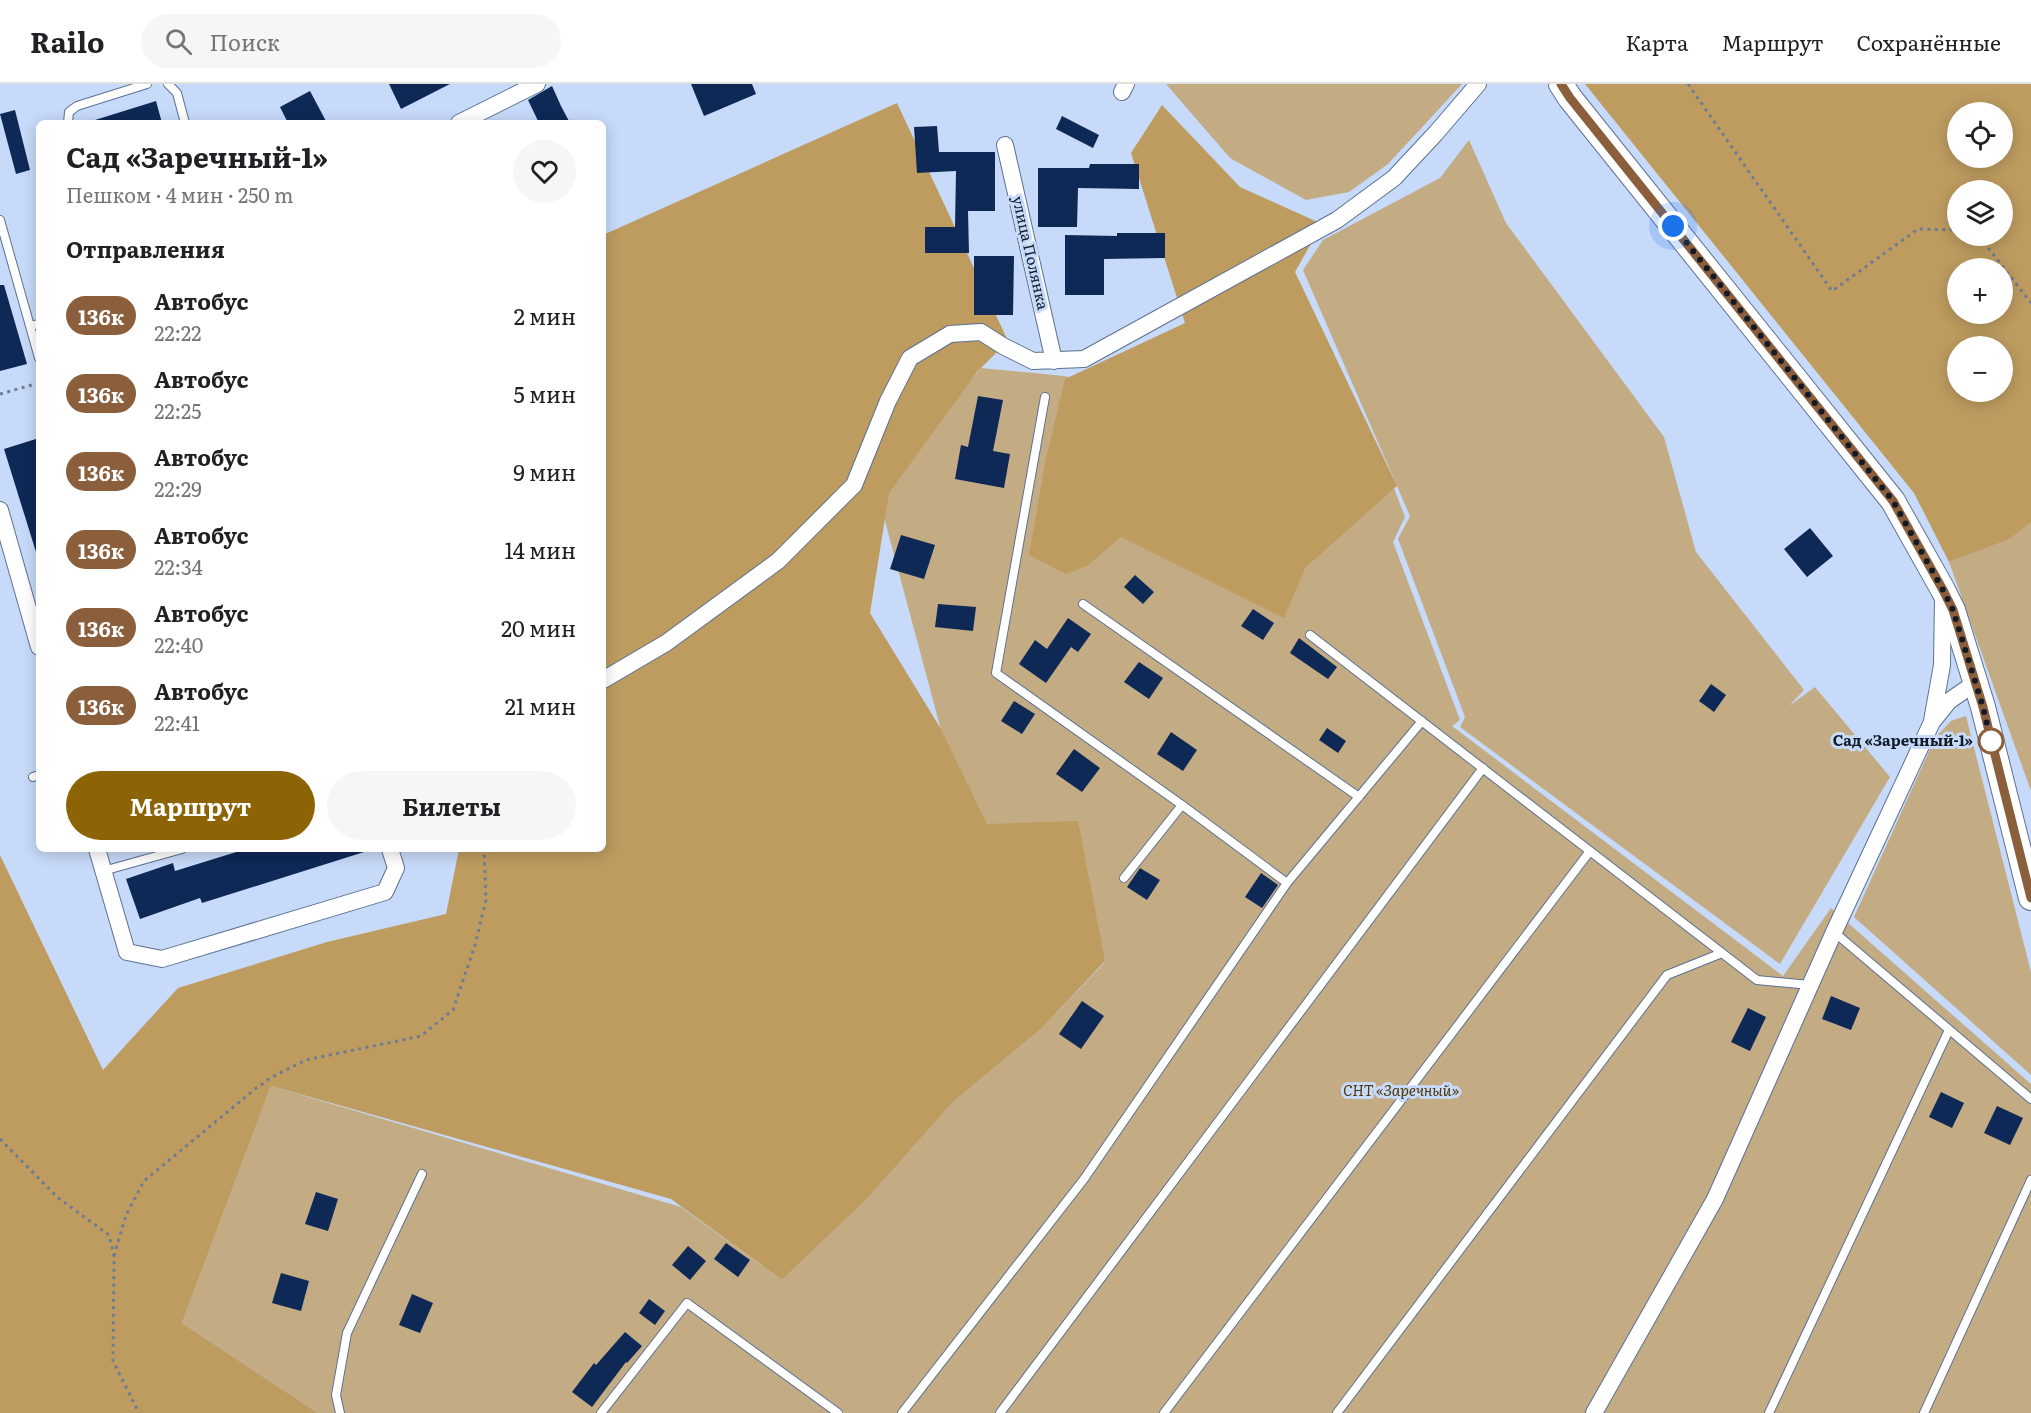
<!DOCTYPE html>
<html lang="ru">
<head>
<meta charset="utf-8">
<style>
  body { margin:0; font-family:Literata,serif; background:#f6f6f6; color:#202124; height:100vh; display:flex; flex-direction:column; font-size:22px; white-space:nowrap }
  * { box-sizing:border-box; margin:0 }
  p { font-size:20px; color:#757577 }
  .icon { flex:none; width:33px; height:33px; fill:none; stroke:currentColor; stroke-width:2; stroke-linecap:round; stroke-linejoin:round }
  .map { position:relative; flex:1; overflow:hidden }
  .panel { position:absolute; left:36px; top:36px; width:570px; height:732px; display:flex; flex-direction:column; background:#fff; border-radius:9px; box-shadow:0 3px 15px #0003 }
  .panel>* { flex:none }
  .badge { padding:0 12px; border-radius:20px; font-size:21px; line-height:39px }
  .buttons { position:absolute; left:1947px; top:18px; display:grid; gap:12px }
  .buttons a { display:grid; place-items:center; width:66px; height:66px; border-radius:50%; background:#fff; box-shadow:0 3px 15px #0003; font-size:30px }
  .you { position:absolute; width:30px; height:30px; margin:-15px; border:4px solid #fff; border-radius:50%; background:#1a73e8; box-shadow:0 0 0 9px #1a73e833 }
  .map>.badge { position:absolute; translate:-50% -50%; box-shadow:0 0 0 3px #fff }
  h2 { padding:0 30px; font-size:22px; line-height:54px }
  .round { display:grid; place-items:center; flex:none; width:63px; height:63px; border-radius:32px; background:#f6f6f6 }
  .overview { display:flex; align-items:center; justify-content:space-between; height:102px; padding:0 30px }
  h1 { font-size:28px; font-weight:700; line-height:45px }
  .button { display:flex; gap:12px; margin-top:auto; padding:12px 30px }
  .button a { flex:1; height:69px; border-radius:36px; background:#8c6406; color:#fff; font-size:24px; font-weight:700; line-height:69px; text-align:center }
  .button a+a { background:#f6f6f6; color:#202124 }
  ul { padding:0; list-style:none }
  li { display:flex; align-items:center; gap:18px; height:78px; padding:0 30px }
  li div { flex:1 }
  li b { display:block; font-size:22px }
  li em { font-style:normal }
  li .badge { min-width:66px; font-weight:700; text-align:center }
  header { display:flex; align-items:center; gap:36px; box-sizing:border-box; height:84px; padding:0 30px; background:#fff; border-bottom:2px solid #e0e0e0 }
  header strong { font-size:28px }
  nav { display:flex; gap:33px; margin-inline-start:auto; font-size:21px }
  .search { width:420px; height:54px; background:#f6f6f6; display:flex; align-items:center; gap:15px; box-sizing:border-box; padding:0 21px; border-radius:33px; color:#757577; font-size:22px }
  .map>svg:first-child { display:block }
</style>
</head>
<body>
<header>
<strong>Railo</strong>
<div class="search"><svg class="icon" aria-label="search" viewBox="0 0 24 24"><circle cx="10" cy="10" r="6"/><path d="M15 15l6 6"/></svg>Поиск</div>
<nav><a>Карта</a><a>Маршрут</a><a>Сохранённые</a></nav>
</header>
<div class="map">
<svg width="2031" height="1329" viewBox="0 0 2031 1329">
  <rect width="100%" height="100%" fill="#c7daf9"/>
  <path fill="#c3ab84" d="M1166 0H1462L1388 80 1349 108 1306 116 1230 74Z
    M1469 56 1506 139 1664 353 1696 468 1804 606 1789 622 1815 603 1890 693 1780 880 1460 643 1465 633 1398 455 1410 432 1303 186 1323 156 1440 94Z
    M981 284 1064 292 1378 362 1405 433 1393 458 1460 636 1452 642 1783 892 1831 824 2031 1000V1329H318L182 1239 271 1002 681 1123 782 1196 867 1115 952 1019 1041 945 1105 878 987 741 941 646 877 407Z
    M2031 379V707L1949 478 1974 468Z
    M1966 632 2031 888V991L1854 833 1935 654 1951 637Z"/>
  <path fill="#be9c60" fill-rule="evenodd" d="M1585 0H2031V438L2009 455 1949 478 1914 409ZM1958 28H2002V74H1958ZM1958 106H2002V152H1958ZM1958 184H2002V230H1958ZM1958 262H2002V308H1958Z
    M897 19 1008 257 977 288 889 409 870 529 941 645 987 740 1078 737 1105 877 1041 945 952 1019 867 1115 782 1196 671 1115 271 1002 182 1239 318 1329H0V771L103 986 178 904 327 858 446 830 459 765H603V151Z
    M1162 21 1240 103 1322 140 1295 188 1397 402 1305 484 1284 534 1121 453 1087 482 1066 490 1029 471 1046 374 1065 295 1185 239 1131 69Z"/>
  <path fill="#0e2956" d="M389 0H450L401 25Z
    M691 0H752L756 10 704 32Z
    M552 2 561 22 570 39H539L528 16Z
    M310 7 327 39H288L280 23Z
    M156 17 162 39H96L95 36Z
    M15 26 30 86 16 90 0 30Z
    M1062 32 1099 51 1093 64 1056 45Z
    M937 42 939 68H995V127H968L969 169H925V143H955L956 87 917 89 914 43Z
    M1090 80H1139V105L1078 104 1077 143H1038V84H1089Z
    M1117 149H1165V174L1104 175V211H1065V151L1117 152Z
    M974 172H1014L1013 231H974Z
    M0 201H4L27 280 0 287Z
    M978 312 1003 316 993 367 1010 370 1004 404 955 395 961 361 968 363Z
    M39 354V468H36L4 365Z
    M1810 444 1833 472 1807 493 1784 465Z
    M901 451 935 461 924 495 890 485Z
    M1135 491 1154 508 1143 520 1124 503Z
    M938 520 976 523 973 547 935 543Z
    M1253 525 1274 539 1263 556 1241 542Z
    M1068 534 1091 550 1078 568 1071 563 1046 599 1019 580 1035 556 1047 565Z
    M1299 554 1337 583 1328 595 1290 569Z
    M1139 578 1163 594 1149 615 1124 598Z
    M1711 600 1726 611 1714 628 1699 617Z
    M1014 617 1035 630 1022 650 1001 637Z
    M1327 644 1346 657 1338 669 1319 656Z
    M1171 648 1197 666 1183 687 1157 670Z
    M1074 665 1100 684 1082 708 1056 690Z
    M246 765H363L364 768 202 819 200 814 140 835 126 795 173 779 175 787Z
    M1140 784 1160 796 1147 816 1127 803Z
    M1261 789 1278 801 1262 824 1245 813Z
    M1831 912 1860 924 1851 946 1822 935Z
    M1082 917 1104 932 1081 965 1059 950Z
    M1748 924 1766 933 1750 967 1731 958Z
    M1941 1008 1964 1019 1952 1044 1929 1033Z
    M1997 1022 2023 1034 2010 1061 1984 1049Z
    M316 1108 338 1115 328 1147 305 1140Z
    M726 1159 750 1176 738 1193 714 1175Z
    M688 1162 706 1177 690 1196 672 1181Z
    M281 1189 309 1197 301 1227 272 1219Z
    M412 1210 433 1219 420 1249 399 1241Z
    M649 1215 665 1227 655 1241 639 1229Z
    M625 1248 642 1262 627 1279 626 1278 592 1323 572 1308 594 1279 596 1281Z"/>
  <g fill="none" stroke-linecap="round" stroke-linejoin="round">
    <g stroke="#5b7092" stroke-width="10">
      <path id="lane" d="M168 0 177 9 185 39
        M68 39 69 28 77 22 147 0
        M0 136 39 274
        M30 242 39 240
        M1045 313 996 589 1182 721 1287 799
        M1083 520 1359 713
        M1310 551 1757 896 1810 901
        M33 693 39 691
        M103 787 182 765
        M1124 794 1182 721
        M1834 848 2031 1015
        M340 1329 336 1311 347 1249 422 1090
        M601 1329 687 1219 838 1329
        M902 1329 1084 1095 1287 799 1422 637
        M1000 1329 1483 684
        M1164 1329 1590 767
        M1337 1329 1667 891 1722 869
        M1769 1329 1949 946
        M1924 1329 2031 1096"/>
    </g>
    <g stroke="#5b7092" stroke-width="18">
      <path id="street" d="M1122 8 1126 0
        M459 39 537 0
        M1005 61 1054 277
        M0 426 39 563
        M603 596 666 559 778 477 854 401 888 317 910 274 950 250 981 248 1003 262 1033 277 1084 275 1337 136 1394 94 1436 49 1478 0
        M1932 637 1942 581 1943 514
        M97 765 127 868 162 875 385 808 396 784 390 765
        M1594 1329 1715 1115 1834 848 1932 638 1949 617 1975 599"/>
    </g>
    <g stroke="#5b7092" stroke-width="26">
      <path id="secondary" d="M1561 0 1570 14 1893 417 1943 506 1953 526 1983 623 2031 814"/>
    </g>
    <path stroke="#6e7c93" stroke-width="3" stroke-dasharray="3 4.5" stroke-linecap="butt" d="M1688 0 1832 207 1918 145 1958 146
      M1979 152 2031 219
      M0 310 39 299
      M0 1055 57 1113 109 1151 114 1172 113 1277 139 1329
      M114 1172 126 1131 144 1097 255 1005 272 993 306 976 421 952 453 926 475 861 486 816 484 765"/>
    <use href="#lane" stroke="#fff" stroke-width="8"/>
    <use href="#street" stroke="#fff" stroke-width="16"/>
    <use href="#secondary" stroke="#fff" stroke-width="24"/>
  </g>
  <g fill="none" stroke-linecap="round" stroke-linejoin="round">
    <g stroke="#fff" stroke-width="14">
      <path id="line" d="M1561 0 1570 14 1893 417 1943 506 1953 526 1983 623 2031 814"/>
    </g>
    <use href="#line" stroke="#8b5e3c" stroke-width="9"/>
    <path stroke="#111a27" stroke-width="6" stroke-dasharray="0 10.8" d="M1673 142 1893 417 1943 506 1953 526 1983 623 1991 657"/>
  </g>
  <circle fill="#fff" stroke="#8b5e3c" stroke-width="3" cx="1991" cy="657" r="12"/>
  <g text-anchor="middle" stroke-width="6" stroke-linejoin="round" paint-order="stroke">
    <g font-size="15" fill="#111a27" stroke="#c7daf9">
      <text transform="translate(1030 169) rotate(77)" y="5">улица Полянка</text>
    </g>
    <g font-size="15" font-weight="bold" fill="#111a27" stroke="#c7daf9" text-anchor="end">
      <text x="1973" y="662">Сад «Заречный-1»</text>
    </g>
    <g font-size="15" font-style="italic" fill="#4f3703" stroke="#c7daf9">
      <text x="1401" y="1012">СНТ «Заречный»</text>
    </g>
  </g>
</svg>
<div class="buttons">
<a><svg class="icon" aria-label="locate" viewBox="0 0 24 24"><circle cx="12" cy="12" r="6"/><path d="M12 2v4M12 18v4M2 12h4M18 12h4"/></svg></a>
<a><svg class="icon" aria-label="layers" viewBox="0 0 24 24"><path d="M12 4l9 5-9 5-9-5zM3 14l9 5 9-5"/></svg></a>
<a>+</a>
<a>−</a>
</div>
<div class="you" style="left:1673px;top:142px"></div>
<section class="panel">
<div class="overview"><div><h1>Сад «Заречный-1»</h1><p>Пешком · 4 мин · 250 m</p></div><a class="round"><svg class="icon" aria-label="heart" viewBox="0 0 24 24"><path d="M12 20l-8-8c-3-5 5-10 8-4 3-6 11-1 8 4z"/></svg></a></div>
<h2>Отправления</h2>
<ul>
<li><span class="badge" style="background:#8b5e3c;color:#fff">136к</span><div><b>Автобус</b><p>22:22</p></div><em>2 мин</em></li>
<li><span class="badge" style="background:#8b5e3c;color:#fff">136к</span><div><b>Автобус</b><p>22:25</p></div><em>5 мин</em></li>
<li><span class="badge" style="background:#8b5e3c;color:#fff">136к</span><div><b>Автобус</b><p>22:29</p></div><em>9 мин</em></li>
<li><span class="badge" style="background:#8b5e3c;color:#fff">136к</span><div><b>Автобус</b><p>22:34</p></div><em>14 мин</em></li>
<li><span class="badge" style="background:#8b5e3c;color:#fff">136к</span><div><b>Автобус</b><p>22:40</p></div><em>20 мин</em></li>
<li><span class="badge" style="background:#8b5e3c;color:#fff">136к</span><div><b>Автобус</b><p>22:41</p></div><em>21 мин</em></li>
</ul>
<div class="button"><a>Маршрут</a><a>Билеты</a></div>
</section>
</div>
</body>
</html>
